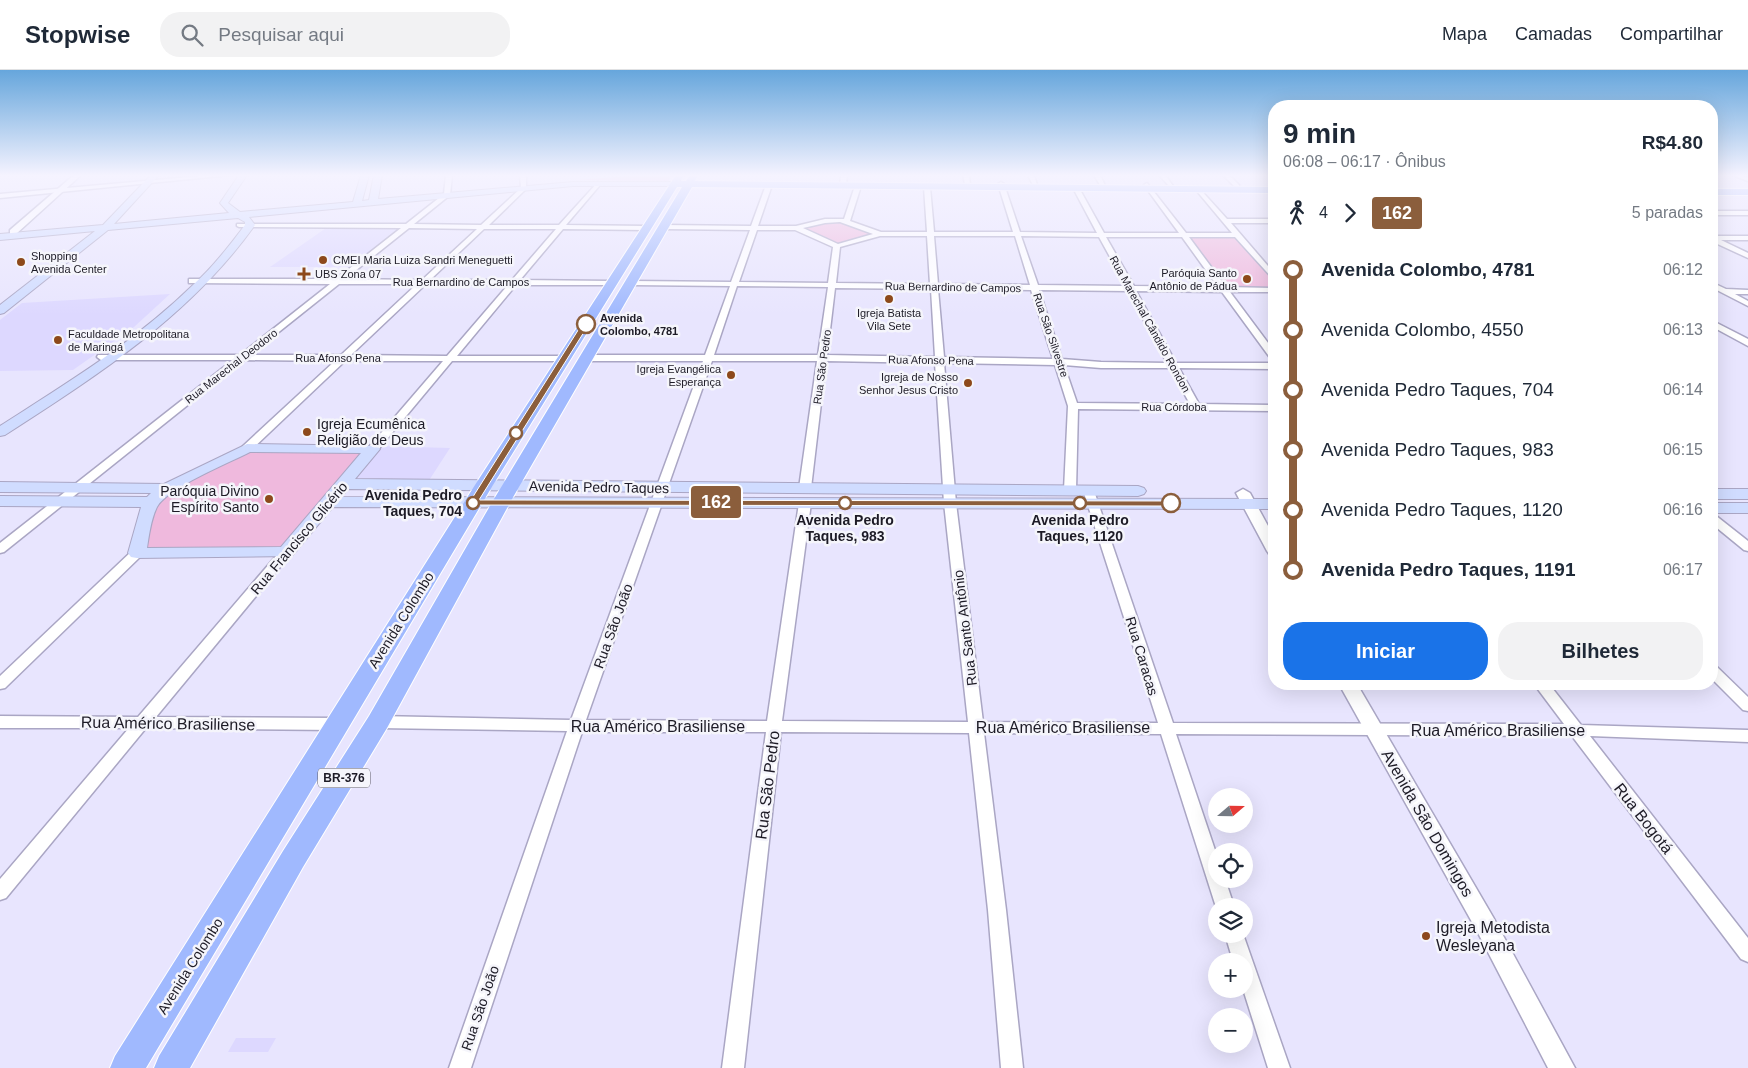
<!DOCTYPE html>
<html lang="pt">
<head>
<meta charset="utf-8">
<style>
  body { margin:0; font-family:Helvetica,sans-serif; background:#f2f2f3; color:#1f2937; height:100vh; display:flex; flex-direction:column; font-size:19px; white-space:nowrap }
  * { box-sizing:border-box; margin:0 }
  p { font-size:16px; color:#747a83 }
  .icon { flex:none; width:28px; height:28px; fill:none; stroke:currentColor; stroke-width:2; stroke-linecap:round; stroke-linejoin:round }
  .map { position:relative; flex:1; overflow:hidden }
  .panel { position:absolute; left:1268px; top:30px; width:450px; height:590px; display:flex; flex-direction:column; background:#fff; border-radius:20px; box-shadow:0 5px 20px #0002 }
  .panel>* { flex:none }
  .badge { padding:0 10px; border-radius:4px; font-size:18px; line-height:32px }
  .needle { width:32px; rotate:70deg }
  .buttons { position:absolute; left:1208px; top:718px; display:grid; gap:10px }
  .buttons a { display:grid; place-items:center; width:45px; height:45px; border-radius:50%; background:#fff; box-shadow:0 5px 20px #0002; font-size:25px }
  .map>.badge { position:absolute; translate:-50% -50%; box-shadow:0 0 0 2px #fff }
  .legs { display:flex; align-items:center; gap:8px; height:55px; padding:0 15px; font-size:16px }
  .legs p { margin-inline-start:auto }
  .headline { display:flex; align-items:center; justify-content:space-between; height:85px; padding:0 15px }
  h1 { font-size:28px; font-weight:800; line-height:38px }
  .cta { display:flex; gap:10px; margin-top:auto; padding:10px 15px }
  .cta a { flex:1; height:58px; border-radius:20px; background:#1a73e8; color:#fff; font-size:20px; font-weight:800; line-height:58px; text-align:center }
  .cta a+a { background:#f2f2f3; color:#1f2937 }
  ul { padding:0 15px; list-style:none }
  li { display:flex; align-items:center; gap:18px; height:60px; font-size:19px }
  li i { display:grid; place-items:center; width:8px; height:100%; margin:0 6px; background:currentColor }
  li i::after { content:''; width:12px; height:12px; margin:-6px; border:4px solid; border-radius:50%; background:#fff }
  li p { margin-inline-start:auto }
  li:first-child i { background:linear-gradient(#0000 50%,currentColor 0) }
  li:last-child i { background:linear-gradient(currentColor 50%,#0000 0) }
  header { display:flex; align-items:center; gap:30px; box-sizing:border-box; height:70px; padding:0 25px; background:#fff; border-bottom:1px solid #e0e1e3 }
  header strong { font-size:24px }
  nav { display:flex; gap:28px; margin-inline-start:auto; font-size:18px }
  .search { width:350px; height:45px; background:#f2f2f3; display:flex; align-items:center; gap:12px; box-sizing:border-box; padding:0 18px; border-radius:20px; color:#747a83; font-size:19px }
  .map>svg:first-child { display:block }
</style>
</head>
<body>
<header>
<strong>Stopwise</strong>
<div class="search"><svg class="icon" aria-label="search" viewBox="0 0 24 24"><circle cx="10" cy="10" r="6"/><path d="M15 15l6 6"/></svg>Pesquisar aqui</div>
<nav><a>Mapa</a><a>Camadas</a><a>Compartilhar</a></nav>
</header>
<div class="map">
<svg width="1748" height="998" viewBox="0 0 1748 998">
  <rect width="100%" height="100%" fill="#e8e5fe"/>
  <path fill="#ddd8ff" d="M329 156 406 157 356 197H270Z
    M170 224 134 257 73 300 0 301V250L22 233Z
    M376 376 450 378 426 415 344 414Z
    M236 968H276L268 982H228Z"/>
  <path fill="#efb9dd" d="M639 105H672L668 111 577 110Z
    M834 150 880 164 837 176 796 158Z
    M1184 165H1237L1274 208V220L1224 219Z
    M247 378 373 379 286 482 137 483 151 432Z"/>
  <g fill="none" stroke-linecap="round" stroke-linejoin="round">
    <g stroke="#aaa6c4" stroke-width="3">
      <path id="minor" d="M211 105H230L0 128V124Z
        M446 105H452L450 125 414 154 481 155 521 118 520 105H526V119L489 155H559L598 112 600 115 566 155 646 156 649 158 646 160 563 159 520 210 610 211 614 213 613 215H516L457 286H562L565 287V291H452L377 381 373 382 368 379 369 377 443 291H345L251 380 247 381 242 378 243 376 335 291 244 290 4 482 0 483V473L233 290H101L97 287 98 285H240L330 214 192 213H189V209H336L401 158 239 157 237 156V154H406L444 124ZM409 158 477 159 422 210 345 209ZM484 159H556L512 210H430ZM339 214H417L341 285H250ZM426 214 508 215 447 286 351 285Z
        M841 105H847L846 116 843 118 840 116Z
        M963 105H969L970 115 965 114Z
        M1028 105H1034L1037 115H1033Z
        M1094 105H1100L1107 120H1103Z
        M1159 105H1165L1173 116H1169Z
        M1223 105H1229L1239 115V117H1235Z
        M1734 105 1748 107V111L1735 106Z
        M1001 112 1004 114 1020 162 1097 163 1073 118 1076 116 1079 118 1104 163H1179L1144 115 1147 113 1186 163H1232L1196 120 1198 117 1227 149H1274V153H1231L1274 203V210L1235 167H1189L1226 217 1274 218V222H1230L1274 281V290L1271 289 1222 222 1136 221 1176 293H1274V299L1179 298 1199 334 1274 335V341L1078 339 1076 420 1070 423 1064 420 1068 336 1055 295 944 293 956 433 983 652 1158 653 1083 420 1085 418H1093L1173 653 1564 654 1534 614H1549L1581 655 1748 660V672L1590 666 1748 868V892L1741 889 1572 666 1176 664 1216 783V809H1225L1234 836 1216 837 1161 664 984 663 1006 840 1023 998H1001L988 840 969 663 781 662 744 998H722L766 662H582L471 998H449L567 661 378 658 373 656 370 652 373 648 378 646 571 650 703 291H587L583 288 587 285H705L730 216 632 215 628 213 632 211 731 212 750 160 664 159 661 157 664 155 751 156 766 115 769 113 772 115 758 156H796L825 149H844L855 116 858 114 861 116 850 151 881 162H927L924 117 927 115 930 117 934 162H1013L998 114ZM840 152 873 164 838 174 803 158 825 153ZM757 160H795L833 177 828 213 739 212ZM880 166H927L930 214 836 213 840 177ZM934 166H1015L1030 215 938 214ZM1021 166 1099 167 1126 216 1038 215ZM1106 167H1182L1218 217 1134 216ZM737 216 828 217 818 285H714ZM835 218 931 219 935 287 827 285ZM938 219 1031 220 1053 289 944 287ZM1039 220 1128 221 1167 293 1101 292 1062 289ZM712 291H817L799 418 805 421 811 418 826 291 935 293 944 433 968 652 782 651 811 433 805 430 799 433 767 651 586 650ZM1064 295 1101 298H1170L1190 334 1077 333Z
        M1711 141H1748V145H1711Z
        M1711 166H1748V170H1721L1748 183V188L1711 171Z
        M1711 212 1726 219 1748 220V224H1735L1748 231V236L1711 217Z
        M1711 250 1748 269V276L1711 256Z
        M1711 444 1715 445 1748 471V481L1744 480 1711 453Z
        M286 478 290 479 292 482 290 485 156 647 337 648 342 650 345 654 342 658 337 660 146 658 6 828 0 830V809L129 658H0V646L138 647 282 479Z
        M137 479 143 483 141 486 5 618 0 619V606L133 480Z
        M1711 594 1716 596 1748 627V641L1743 640 1711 608Z
        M1225 864H1243L1290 998H1268L1243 919 1244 891H1233Z"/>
    </g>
    <g stroke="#aaa6c4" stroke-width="3">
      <path id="tertiary" d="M74 105H81L16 164H10V160Z
        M1243 419 1250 423 1274 467V485L1269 484 1267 481 1236 423Z
        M1339 614H1357L1493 847 1575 998H1548L1477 861Z"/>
    </g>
    <g stroke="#aaa6c4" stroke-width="2">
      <path id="secondary" d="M151 105H159L114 154 229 143 220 133 239 105H247L228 133 240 142 353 132 361 105H369L362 131 369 130 374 105H382L378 129 573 112H674L678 114 674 116H573L249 147 255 155C190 246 98 305 5 365L0 366V356C67 313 136 271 193 215 213 197 229 176 245 155V152L238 148 108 160 4 243 0 244V235L95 161 0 170V164L103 155Z
        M247 374 378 376 380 379 355 409 1138 416 1144 418 1146 421 1144 424 1138 426 348 419 341 427 1274 429V439L333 437 292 486 137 488 131 487 128 483 141 437 0 436V426L147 427 151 423 0 422V412L164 414ZM250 382 361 383 281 477 147 478C149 465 151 449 157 437 167 418 229 393 250 382Z
        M1711 419H1748V429H1711Z
        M1711 433H1748V443H1711Z"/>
    </g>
    <g stroke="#fff" stroke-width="2">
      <path id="primary" d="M676 105H684L681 111H686L690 105H698L695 111 1274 117V123L692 117 512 429 387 658 303 797 190 998H154L159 986 283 781 369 646 494 429 682 117H677L493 415 146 998H110L115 986 475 415Z
        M1711 119H1748V125H1711Z"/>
    </g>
    <use href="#minor" fill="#fff" fill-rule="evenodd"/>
    <use href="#tertiary" fill="#fff" fill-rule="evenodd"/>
    <use href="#secondary" fill="#d0dcff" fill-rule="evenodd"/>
    <use href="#primary" fill="#a0b9fe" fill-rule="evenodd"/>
  </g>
  <linearGradient id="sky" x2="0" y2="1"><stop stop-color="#66a6dc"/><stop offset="0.43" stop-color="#f5f3ff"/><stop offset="1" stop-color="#f5f3ff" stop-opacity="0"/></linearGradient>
  <rect width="1748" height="245" fill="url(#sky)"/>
  <path fill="#8b5e3c" stroke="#fff" d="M586 252 589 254 479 430 1171 431 1175 433 1171 436 470 435 469 433 582 254Z"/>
  <g fill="#8d491b" stroke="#f5f5fb" stroke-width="2">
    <circle cx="323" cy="190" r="5"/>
    <circle cx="21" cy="192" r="5"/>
    <path d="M301.5 196.5h5v5h5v5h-5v5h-5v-5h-5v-5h5z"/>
    <circle cx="1247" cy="209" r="5"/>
    <circle cx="889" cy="229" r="5"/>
    <circle cx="58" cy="270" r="5"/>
    <circle cx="731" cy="305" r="5"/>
    <circle cx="968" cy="313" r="5"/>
    <circle cx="307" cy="362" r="5"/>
    <circle cx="269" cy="429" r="5"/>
    <circle cx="1426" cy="866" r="5"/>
  </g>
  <g fill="#fff" stroke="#8b5e3c" stroke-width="2.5">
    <circle cx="586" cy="254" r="9"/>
    <circle cx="516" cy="363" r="6"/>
    <circle cx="473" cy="433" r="6"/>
    <circle cx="845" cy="433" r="6"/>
    <circle cx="1080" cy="433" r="6"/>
    <circle cx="1171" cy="433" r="9"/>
  </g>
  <g text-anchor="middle" stroke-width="5" stroke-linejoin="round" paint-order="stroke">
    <g font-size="11" fill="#1d1b26" stroke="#f5f5fb" text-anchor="start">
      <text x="31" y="190">Shopping<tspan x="31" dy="13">Avenida Center</tspan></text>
      <text x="333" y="194">CMEI Maria Luiza Sandri Meneguetti</text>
      <text x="1237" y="207" text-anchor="end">Paróquia Santo<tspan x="1237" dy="13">Antônio de Pádua</tspan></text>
      <text x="315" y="208">UBS Zona 07</text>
      <text x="889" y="247" text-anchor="middle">Igreja Batista<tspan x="889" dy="13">Vila Sete</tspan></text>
      <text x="68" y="268">Faculdade Metropolitana<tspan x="68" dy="13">de Maringá</tspan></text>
      <text x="721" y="303" text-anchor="end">Igreja Evangélica<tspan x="721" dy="13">Esperança</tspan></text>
      <text x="958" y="311" text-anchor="end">Igreja de Nosso<tspan x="958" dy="13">Senhor Jesus Cristo</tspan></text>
    </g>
    <g font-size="11" fill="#1d1b26" stroke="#f5f5fb">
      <text x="461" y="216">Rua Bernardino de Campos</text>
      <text transform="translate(953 217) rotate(1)" y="4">Rua Bernardino de Campos</text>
      <text transform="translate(1150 254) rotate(61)" y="4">Rua Marechal Cândido Rondon</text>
      <text transform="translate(1051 265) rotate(71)" y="4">Rua São Silvestre</text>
      <text x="338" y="292">Rua Afonso Pena</text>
      <text transform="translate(931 290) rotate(1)" y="4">Rua Afonso Pena</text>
      <text transform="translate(231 296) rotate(-38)" y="4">Rua Marechal Deodoro</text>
      <text transform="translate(822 297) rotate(-82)" y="4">Rua São Pedro</text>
      <text x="1174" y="341">Rua Córdoba</text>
    </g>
    <g font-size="11" font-weight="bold" fill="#1d1b26" stroke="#f5f5fb" text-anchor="start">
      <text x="600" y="252">Avenida<tspan x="600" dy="13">Colombo, 4781</tspan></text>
    </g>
    <rect fill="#f5f5fb" stroke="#5e5c66" stroke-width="1" x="318" y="698.5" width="52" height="19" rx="4"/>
    <g font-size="12" font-weight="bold" fill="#1d1b26">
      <text x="344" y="712">BR-376</text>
    </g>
    <g font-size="14" fill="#1d1b26" stroke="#f5f5fb" text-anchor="start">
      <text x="317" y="359">Igreja Ecumênica<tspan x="317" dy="16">Religião de Deus</tspan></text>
      <text x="259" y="426" text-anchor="end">Paróquia Divino<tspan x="259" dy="16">Espírito Santo</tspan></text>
    </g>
    <g font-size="14" fill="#1d1b26" stroke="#f5f5fb">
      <text transform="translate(599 417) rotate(1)" y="5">Avenida Pedro Taques</text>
      <text transform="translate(299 468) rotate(-50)" y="5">Rua Francisco Glicério</text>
      <text transform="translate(401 550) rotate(-58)" y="5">Avenida Colombo</text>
      <text transform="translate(613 556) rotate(-70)" y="5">Rua São João</text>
      <text transform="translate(965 558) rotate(-97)" y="5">Rua Santo Antônio</text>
      <text transform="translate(1142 586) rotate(73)" y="5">Rua Caracas</text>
      <text transform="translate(190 896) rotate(-58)" y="5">Avenida Colombo</text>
      <text transform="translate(480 938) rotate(-71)" y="5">Rua São João</text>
    </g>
    <g font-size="14" font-weight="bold" fill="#1d1b26" stroke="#f5f5fb">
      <text x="462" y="430" text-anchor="end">Avenida Pedro<tspan x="462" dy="16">Taques, 704</tspan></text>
      <text x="845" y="455">Avenida Pedro<tspan x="845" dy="16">Taques, 983</tspan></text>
      <text x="1080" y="455">Avenida Pedro<tspan x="1080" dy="16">Taques, 1120</tspan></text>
    </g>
    <g font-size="16" fill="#1d1b26" stroke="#f5f5fb">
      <text transform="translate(168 653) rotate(1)" y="6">Rua Américo Brasiliense</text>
      <text x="658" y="662">Rua Américo Brasiliense</text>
      <text x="1063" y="663">Rua Américo Brasiliense</text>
      <text x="1498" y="666">Rua Américo Brasiliense</text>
      <text transform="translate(767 715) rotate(-83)" y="6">Rua São Pedro</text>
      <text transform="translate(1644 748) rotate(52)" y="6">Rua Bogotá</text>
      <text transform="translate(1428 753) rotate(60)" y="6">Avenida São Domingos</text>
    </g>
    <g font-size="16" fill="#1d1b26" stroke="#f5f5fb" text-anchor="start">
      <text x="1436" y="863">Igreja Metodista<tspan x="1436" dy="18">Wesleyana</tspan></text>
    </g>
  </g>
</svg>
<div class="buttons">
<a><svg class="needle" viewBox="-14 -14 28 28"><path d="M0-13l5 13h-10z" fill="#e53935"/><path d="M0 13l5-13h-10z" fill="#747a83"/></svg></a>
<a><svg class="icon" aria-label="locate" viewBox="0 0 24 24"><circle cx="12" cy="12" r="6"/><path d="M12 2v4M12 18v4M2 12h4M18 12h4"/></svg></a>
<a><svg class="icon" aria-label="layers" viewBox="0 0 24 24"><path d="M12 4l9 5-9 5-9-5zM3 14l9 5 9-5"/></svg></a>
<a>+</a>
<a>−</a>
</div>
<b class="badge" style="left:716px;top:432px;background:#8b5e3c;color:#fff">162</b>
<section class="panel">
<div class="headline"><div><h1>9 min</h1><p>06:08 – 06:17 · Ônibus</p></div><b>R$4.80</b></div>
<div class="legs"><svg class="icon" aria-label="walk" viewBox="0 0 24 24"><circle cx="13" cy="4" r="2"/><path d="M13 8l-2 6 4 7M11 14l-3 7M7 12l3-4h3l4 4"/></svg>4<svg class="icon" aria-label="forward" viewBox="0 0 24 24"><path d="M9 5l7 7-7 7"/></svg><b class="badge" style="background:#8b5e3c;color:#fff">162</b><p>5 paradas</p></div>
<ul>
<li><i style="color:#8b5e3c"></i><b>Avenida Colombo, 4781</b><p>06:12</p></li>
<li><i style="color:#8b5e3c"></i><span>Avenida Colombo, 4550</span><p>06:13</p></li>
<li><i style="color:#8b5e3c"></i><span>Avenida Pedro Taques, 704</span><p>06:14</p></li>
<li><i style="color:#8b5e3c"></i><span>Avenida Pedro Taques, 983</span><p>06:15</p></li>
<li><i style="color:#8b5e3c"></i><span>Avenida Pedro Taques, 1120</span><p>06:16</p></li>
<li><i style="color:#8b5e3c"></i><b>Avenida Pedro Taques, 1191</b><p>06:17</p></li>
</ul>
<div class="cta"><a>Iniciar</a><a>Bilhetes</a></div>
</section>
</div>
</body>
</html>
